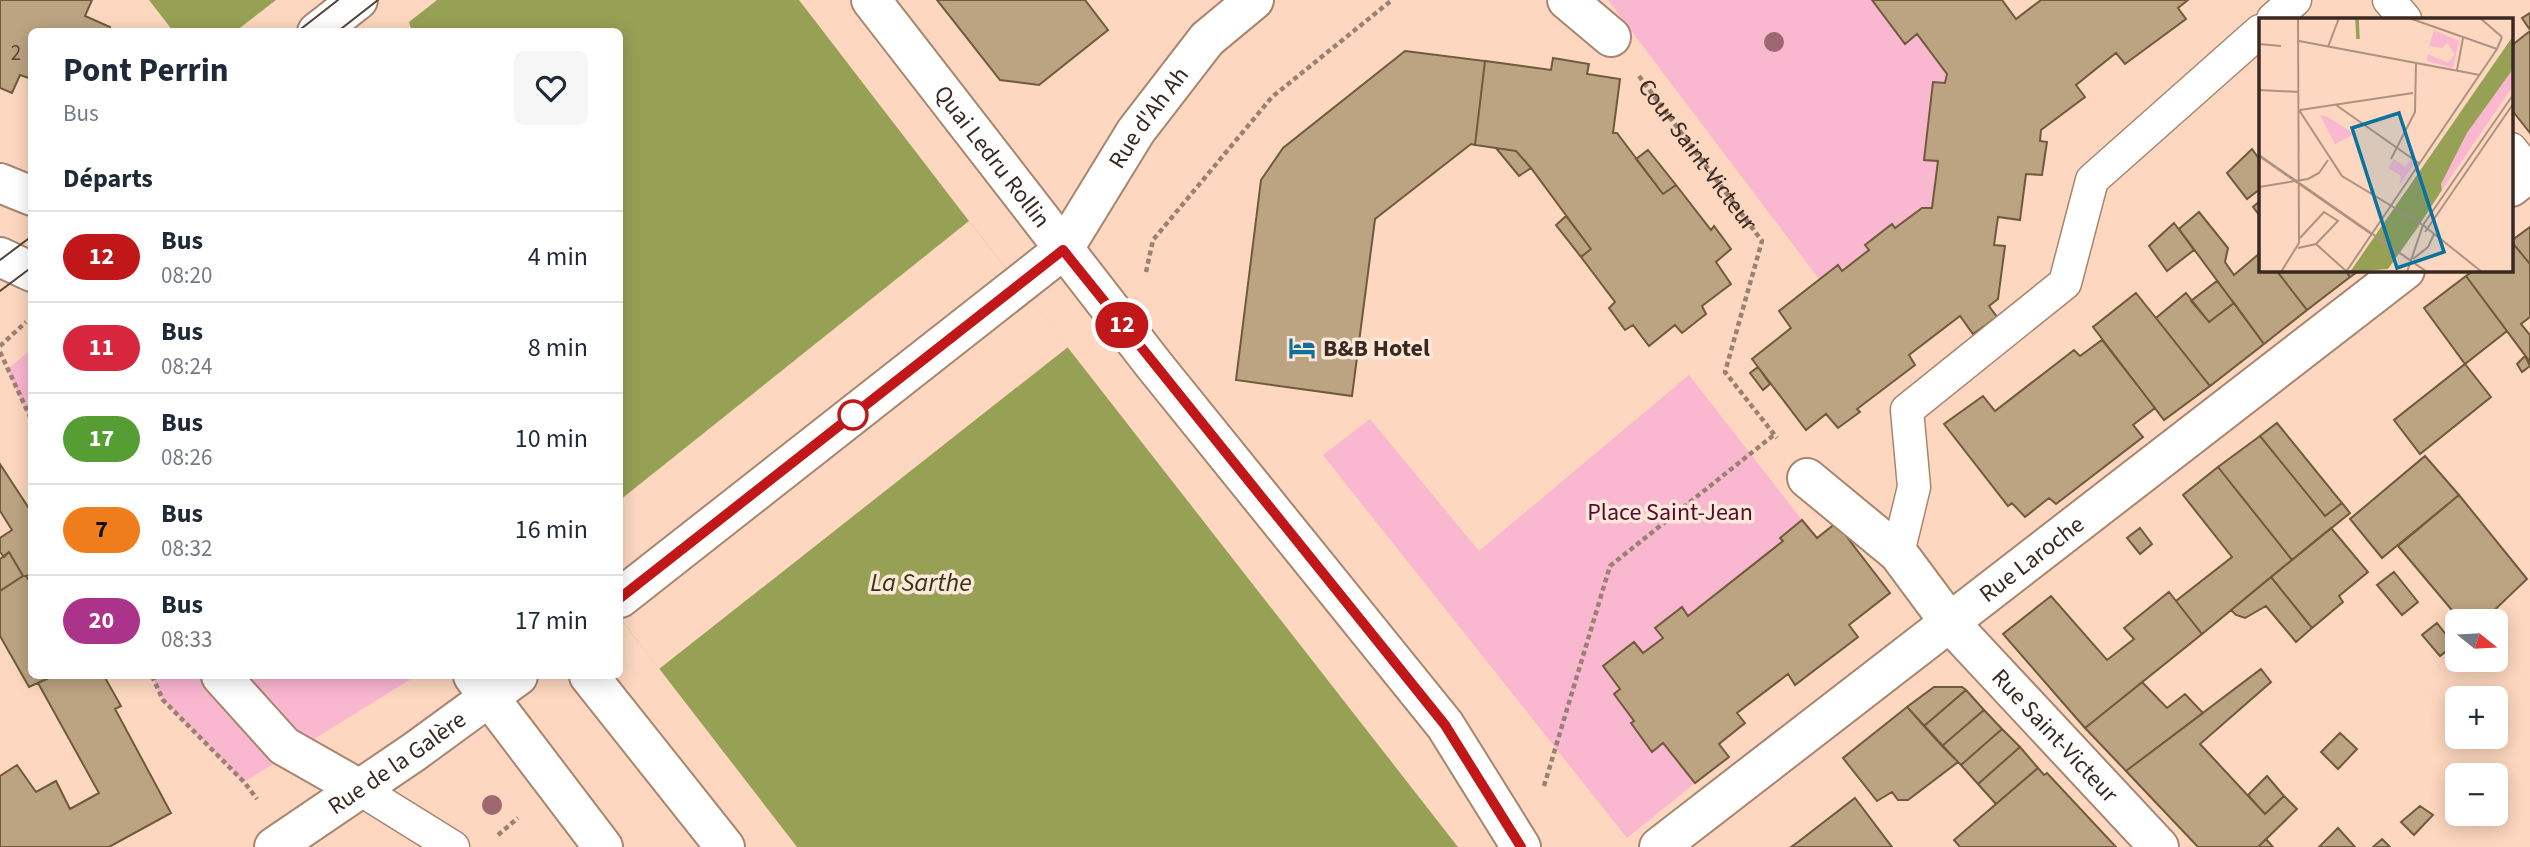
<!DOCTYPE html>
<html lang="fr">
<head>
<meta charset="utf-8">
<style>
  body { margin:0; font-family:"Source Sans 3",sans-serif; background:#f6f6f7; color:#1f2937; height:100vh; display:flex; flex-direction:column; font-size:26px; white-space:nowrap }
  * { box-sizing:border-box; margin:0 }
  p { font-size:23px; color:#747a83 }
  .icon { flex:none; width:38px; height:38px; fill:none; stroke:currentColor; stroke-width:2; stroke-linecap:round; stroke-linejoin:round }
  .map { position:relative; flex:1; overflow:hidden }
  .sheet { position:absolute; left:28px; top:28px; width:595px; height:651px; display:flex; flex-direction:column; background:#fff; border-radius:10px; box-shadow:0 4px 18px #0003 }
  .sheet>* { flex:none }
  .badge { padding:0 14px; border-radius:23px; font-size:24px; line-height:46px }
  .needle { width:46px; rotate:108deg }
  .tools { position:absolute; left:2445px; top:609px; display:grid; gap:14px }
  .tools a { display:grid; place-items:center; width:63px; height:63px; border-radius:10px; background:#fff; box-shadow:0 4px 18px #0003; font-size:35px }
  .map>.badge { position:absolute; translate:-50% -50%; box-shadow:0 0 0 4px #fff }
  h2 { padding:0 35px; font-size:26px; line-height:63px }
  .round { display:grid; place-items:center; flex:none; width:74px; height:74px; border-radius:10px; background:#f6f6f7 }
  .summary { display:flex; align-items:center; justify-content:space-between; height:119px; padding:0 35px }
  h1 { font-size:33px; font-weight:700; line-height:52px }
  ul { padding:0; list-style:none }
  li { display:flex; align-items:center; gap:21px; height:91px; padding:0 35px; border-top:2px solid #e0e1e3 }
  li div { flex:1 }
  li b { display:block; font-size:26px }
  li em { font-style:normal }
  li .badge { min-width:77px; font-weight:700; text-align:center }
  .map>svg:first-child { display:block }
</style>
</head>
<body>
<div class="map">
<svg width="2530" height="847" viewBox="0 0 2530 847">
  <rect width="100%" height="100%" fill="#fdd7bf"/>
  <path fill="#fab7d0" d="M1608 0H1872L1904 43 1917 34 1947 74 1945 83H1933L1924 159 1938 161 1932 208H1922L1895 228 1892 224 1865 245 1869 250 1842 271 1837 266 1819 279Z
    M31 349V421L7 370Z
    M1689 375 1802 520 1780 538 1783 541 1688 616 1681 607 1656 627 1663 638 1643 653 1634 642 1620 689 1614 694 1634 721 1631 724 1652 751 1663 743 1695 783 1627 838 1323 455 1370 419 1479 551Z
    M152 676H416L244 782 163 700Z"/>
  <path fill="#97a155" d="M149 0H799L969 221 1458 847H797L620 618V32L173 31Z"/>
  <path fill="#fdd7bf" d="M276 0H437L409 22 412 32 236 31Z
    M969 221 1068 347 659 669 620 618V500Z"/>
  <path fill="#bca483" stroke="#705a3c" stroke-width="2" d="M0 0H92L85 16 110 27 108 32H32V79L20 75 12 93 0 88Z
    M937 0H1085L1108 30 1039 85 1000 80Z
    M1872 0H2002L2016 19 2041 0H2188L2178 8 2186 19 2125 64 2116 53 2076 85 2085 97 2041 130 2040 141 2047 142 2042 175 2026 174 2020 220 1998 217 1994 245 2005 246 1998 299 1989 306 1997 317 1973 334 1960 316 1909 355 1915 365 1857 409 1860 412 1838 428 1826 414 1806 430 1752 359 1791 328 1779 311 1838 265 1842 271 1869 250 1865 245 1892 224 1895 228 1922 208H1932L1938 161 1924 160 1933 82 1945 83 1947 74 1917 34 1905 44Z
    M2530 13V30L2522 18Z
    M2530 31V133L2511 109V46Z
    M1405 51 1485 61 1475 145 1471 144 1375 219 1352 396 1236 380 1261 180 1283 148Z
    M1553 58 1589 64 1587 74 1620 79 1613 133H1617L1663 194 1676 185 1711 230 1714 226 1731 249 1716 262 1731 284 1702 306 1706 314 1682 333 1675 325 1649 346 1633 325 1625 330 1609 308 1615 302 1581 257 1591 249 1531 168 1516 151 1475 145 1485 61 1551 70Z
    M1496 148 1516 151 1531 168 1519 176Z
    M2252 149 2260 160V189L2247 199 2227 173Z
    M1648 150 1676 185 1663 194 1636 159Z
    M2260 201V216L2253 207Z
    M2199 212 2228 248 2225 262 2234 275 2260 253V270H2276L2307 310 2264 344 2179 229Z
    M1566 216 1591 249 1581 257 1556 225Z
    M2174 223 2194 250 2167 271 2149 246Z
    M2530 227V264L2511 241Z
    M2511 241 2530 264V317L2521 324 2530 335V362L2466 276 2475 270H2511Z
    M2276 270H2345L2350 277 2307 310Z
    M2345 270H2360L2350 277Z
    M2466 276 2507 331 2465 364 2424 308Z
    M2217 281 2234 303 2209 322 2191 301Z
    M2136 293 2210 386 2164 420 2093 327Z
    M2186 293 2209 322 2234 303 2264 344 2210 386 2156 318Z
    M2102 340 2155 408 2133 425 2143 437 2056 504 2049 498 2025 517 2012 503 2008 506 1944 424 1983 396 1995 411 2074 350 2080 356Z
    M2525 356 2530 366 2522 372 2517 364Z
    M2465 364 2491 397 2420 454 2394 420Z
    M1758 367 1770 384 1763 390 1750 373Z
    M2277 423 2342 503 2325 516 2260 436Z
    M2260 436 2325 516 2342 503 2350 513 2292 560 2218 467Z
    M2425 456 2459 495 2382 558 2350 519Z
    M0 464 32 513V574L26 576H23L9 552 4 557 0 552V538L12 530 0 511Z
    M2218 467 2292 560 2202 634 2176 601 2232 557 2183 495Z
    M2459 495 2527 579 2483 621H2461L2398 546Z
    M1802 520 1817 538 1836 523 1890 593 1849 625 1858 637 1795 685 1788 674 1737 713 1745 723 1719 744 1729 757 1695 783 1663 743 1652 752 1631 723 1634 721 1614 694 1620 689 1603 666 1634 642 1643 653 1663 638 1655 628 1682 607 1688 616 1783 541 1780 538Z
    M2140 528 2152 544 2140 554 2127 538Z
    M2331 528 2368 572 2339 596 2343 602 2312 628 2271 577Z
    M9 552 23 576 0 591V559Z
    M2394 572 2418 602 2402 615 2377 585Z
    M23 576H26L32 585V676H53L29 687 0 636V591Z
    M2271 577 2312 628 2296 642 2266 606 2245 618 2236 615 2231 610Z
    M2169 592 2202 634 2085 728 2003 634 2051 596 2107 660 2134 639 2124 628Z
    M2437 623 2454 645 2440 656 2422 635Z
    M2261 669 2271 682 2200 744 2265 814 2284 796 2297 809 2258 847H2198L2126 771Z
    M53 676H104L121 706 115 709 171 813 109 847H0V776L17 765 36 792 56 781 70 809 99 793 38 683Z
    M2142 682 2167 708 2185 694 2203 713 2126 771 2085 728Z
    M1934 687H1962L1966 690 1924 726 1907 707Z
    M1966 690 1984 710 1942 746 1924 726Z
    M1907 707 1958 762 1908 800H1898L1892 792 1877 801 1843 758Z
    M1984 710 2002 729 1961 765 1942 746Z
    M2002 729 2020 747 1978 784 1961 765Z
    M2340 733 2357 749 2338 769 2321 752Z
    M2020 747 2038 768 1996 804 1978 784Z
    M2038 768 2044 775 2047 773 2116 847H1960L1954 840Z
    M2267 776 2284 796 2265 814 2248 795Z
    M1855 798 1892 847H1791L1798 842Z
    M2420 806 2433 815 2414 835 2401 822Z
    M2338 828 2355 847H2319Z
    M2266 839 2273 847H2258Z
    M2382 839 2390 847H2373Z"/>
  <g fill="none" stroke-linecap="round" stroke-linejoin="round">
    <g stroke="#a7856e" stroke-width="35">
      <path id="lane" d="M2389 0 2405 19
        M2273 19 2295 0
        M2511 149 2530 173
        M1898 553 1914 487 1907 410 2065 283 2092 180 2260 31
        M358 788 453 847"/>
    </g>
    <g stroke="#a7856e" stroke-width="42">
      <g id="street">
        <path id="s2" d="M871 0 1154 365 1445 725 1521 847"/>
        <path d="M1567 0 1611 37"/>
        <path d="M317 32 358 0"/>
        <path d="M2511 187 2530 172"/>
        <path id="s3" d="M1807 478 1898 553 1950 623 2159 847"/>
        <path d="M221 676 284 746 358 788"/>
        <path id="s4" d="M1659 847 2405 270"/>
      </g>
    </g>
    <g stroke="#a7856e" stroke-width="42">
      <g id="secondary">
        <path id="s5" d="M620 598 1063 250 1136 131 1207 39 1254 0"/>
        <path id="s6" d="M274 847 414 752 518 676"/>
      </g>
    </g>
    <g stroke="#a7856e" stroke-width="42">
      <path id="primary" d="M0 183 32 196
        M0 257 32 272
        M473 676 603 847
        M589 676 725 847"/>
    </g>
    <g stroke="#9b8171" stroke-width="4.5" stroke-dasharray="5 3.5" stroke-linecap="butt">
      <path id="s1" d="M1639 76 1762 241 1725 372 1777 438"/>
      <path d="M1146 272 1153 240 1272 97 1392 0"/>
      <path d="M0 346 26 322"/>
      <path d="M0 352 32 421"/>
      <path d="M152 676 163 700 244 782 257 799"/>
      <path d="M1544 786 1610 566 1775 434"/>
      <path d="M498 835 518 818"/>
    </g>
    <use href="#lane" stroke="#fff" stroke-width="32"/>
    <use href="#street" stroke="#fff" stroke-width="38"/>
    <use href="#secondary" stroke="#fff" stroke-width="38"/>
    <use href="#primary" stroke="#fff" stroke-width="38"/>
    <path stroke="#534237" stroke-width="2" d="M297 32 338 0
      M337 32 378 0
      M0 260 32 236
      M0 291 32 267"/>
  </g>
  <g fill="#9e6870">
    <circle cx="1774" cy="42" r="10"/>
    <circle cx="492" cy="805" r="10"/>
  </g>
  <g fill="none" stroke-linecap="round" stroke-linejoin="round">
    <g stroke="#fff" stroke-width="16">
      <path id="line" d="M620 598 1063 250 1445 725 1521 847"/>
    </g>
    <use href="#line" stroke="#c11718" stroke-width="10"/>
  </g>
  <defs>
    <g id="hotel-bare" transform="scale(2.1)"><path d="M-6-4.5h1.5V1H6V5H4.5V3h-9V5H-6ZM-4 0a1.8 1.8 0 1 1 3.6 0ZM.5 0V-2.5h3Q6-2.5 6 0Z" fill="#0b729e" stroke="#ffe8d9" stroke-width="2.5" paint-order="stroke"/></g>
  </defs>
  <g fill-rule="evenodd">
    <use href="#hotel-bare" x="1302" y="348"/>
  </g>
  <circle fill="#fff" stroke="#c11718" stroke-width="3.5" cx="853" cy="415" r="14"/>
  <g text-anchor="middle" stroke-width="7" stroke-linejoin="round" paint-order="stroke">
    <g font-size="21" fill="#59483a">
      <text x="16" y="60">2</text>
    </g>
    <g font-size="24" fill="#382a21" stroke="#ffe8d9">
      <text dy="8" stroke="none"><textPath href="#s5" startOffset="721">Rue d'Ah Ah</textPath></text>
      <text dy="8" stroke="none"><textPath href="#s1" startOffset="98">Cour Saint-Victeur</textPath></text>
      <text dy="8" stroke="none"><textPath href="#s2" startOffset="198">Quai Ledru Rollin</textPath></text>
      <text dy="8" stroke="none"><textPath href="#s4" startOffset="471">Rue Laroche</textPath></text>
      <text dy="8" stroke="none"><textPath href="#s3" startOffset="359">Rue Saint-Victeur</textPath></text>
      <text dy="8" stroke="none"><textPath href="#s6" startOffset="149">Rue de la Galère</textPath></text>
    </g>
    <g font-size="24" font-weight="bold" fill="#382a21" stroke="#ffe8d9" text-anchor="start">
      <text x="1323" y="356">B&amp;B Hotel</text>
    </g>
    <g font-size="24" fill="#510d2f" stroke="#ffe8d9">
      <text x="1670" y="520">Place Saint-Jean</text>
    </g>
    <g font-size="26" font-style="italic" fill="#313514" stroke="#ffe8d9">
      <text x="921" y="591">La Sarthe</text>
    </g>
  </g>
  <g transform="translate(2259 18)">
    <rect width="254" height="254" fill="#fdd7bf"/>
    <path d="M175 12 200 23 194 50 168 43 169 36 189 45 196 36 188 25 183 30 170 28ZM254 51V68L183 172 182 166 208 115ZM61 97 69 99 95 116 76 126ZM135 141 146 149 151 142 156 145 140 168 142 158 129 150Z" fill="#fab7d0"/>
    <path d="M254 18V51L208 115 182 166 183 172 159 209 129 251 91 254Z" fill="#97a155"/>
    <path fill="none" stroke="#97a155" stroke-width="3.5" d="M98 0 99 21"/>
    <path fill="none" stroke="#ae9280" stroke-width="2" d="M150 0 238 31 243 19M221 0 243 19M40 23 221 57M0 26 22 28M69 29 80 0M198 52 204 20M0 72 40 74M77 87 161 146M40 92 83 158 164 207 223 254M41 92 154 75M0 137 168 254M0 138 112 216M132 141 156 94 157 45M0 169 49 161 60 155 69 142M166 214 254 86M57 226 87 253M39 230 57 226 79 203 65 194 41 220M154 241 169 229 175 216M22 254 40 225 39 0M87 254 238 31M148 254 164 207 254 77"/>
    <path fill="#0b729e" fill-opacity="0.15" stroke="#0b729e" stroke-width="3.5" d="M140 95 185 234 138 250 93 110Z"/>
    <rect width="254" height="254" fill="none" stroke="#382a21" stroke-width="3.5"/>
  </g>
</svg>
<div class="tools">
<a><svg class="needle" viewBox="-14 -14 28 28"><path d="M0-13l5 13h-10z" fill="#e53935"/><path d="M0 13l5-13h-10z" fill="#747a83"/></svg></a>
<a>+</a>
<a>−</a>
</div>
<b class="badge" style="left:1122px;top:325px;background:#c11718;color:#fff">12</b>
<section class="sheet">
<div class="summary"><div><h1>Pont Perrin</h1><p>Bus</p></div><a class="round"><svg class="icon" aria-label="heart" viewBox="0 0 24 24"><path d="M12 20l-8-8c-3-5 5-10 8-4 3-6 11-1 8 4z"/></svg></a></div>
<h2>Départs</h2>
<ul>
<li><span class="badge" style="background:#c11718;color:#fff">12</span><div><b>Bus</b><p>08:20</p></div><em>4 min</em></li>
<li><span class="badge" style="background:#d7263d;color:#fff">11</span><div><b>Bus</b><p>08:24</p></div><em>8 min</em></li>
<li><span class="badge" style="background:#569e33;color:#fff">17</span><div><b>Bus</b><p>08:26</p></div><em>10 min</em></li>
<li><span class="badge" style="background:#f07d1b;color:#111">7</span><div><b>Bus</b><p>08:32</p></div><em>16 min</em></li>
<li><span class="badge" style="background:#ac338a;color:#fff">20</span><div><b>Bus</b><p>08:33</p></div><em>17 min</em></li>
</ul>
</section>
</div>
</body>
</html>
